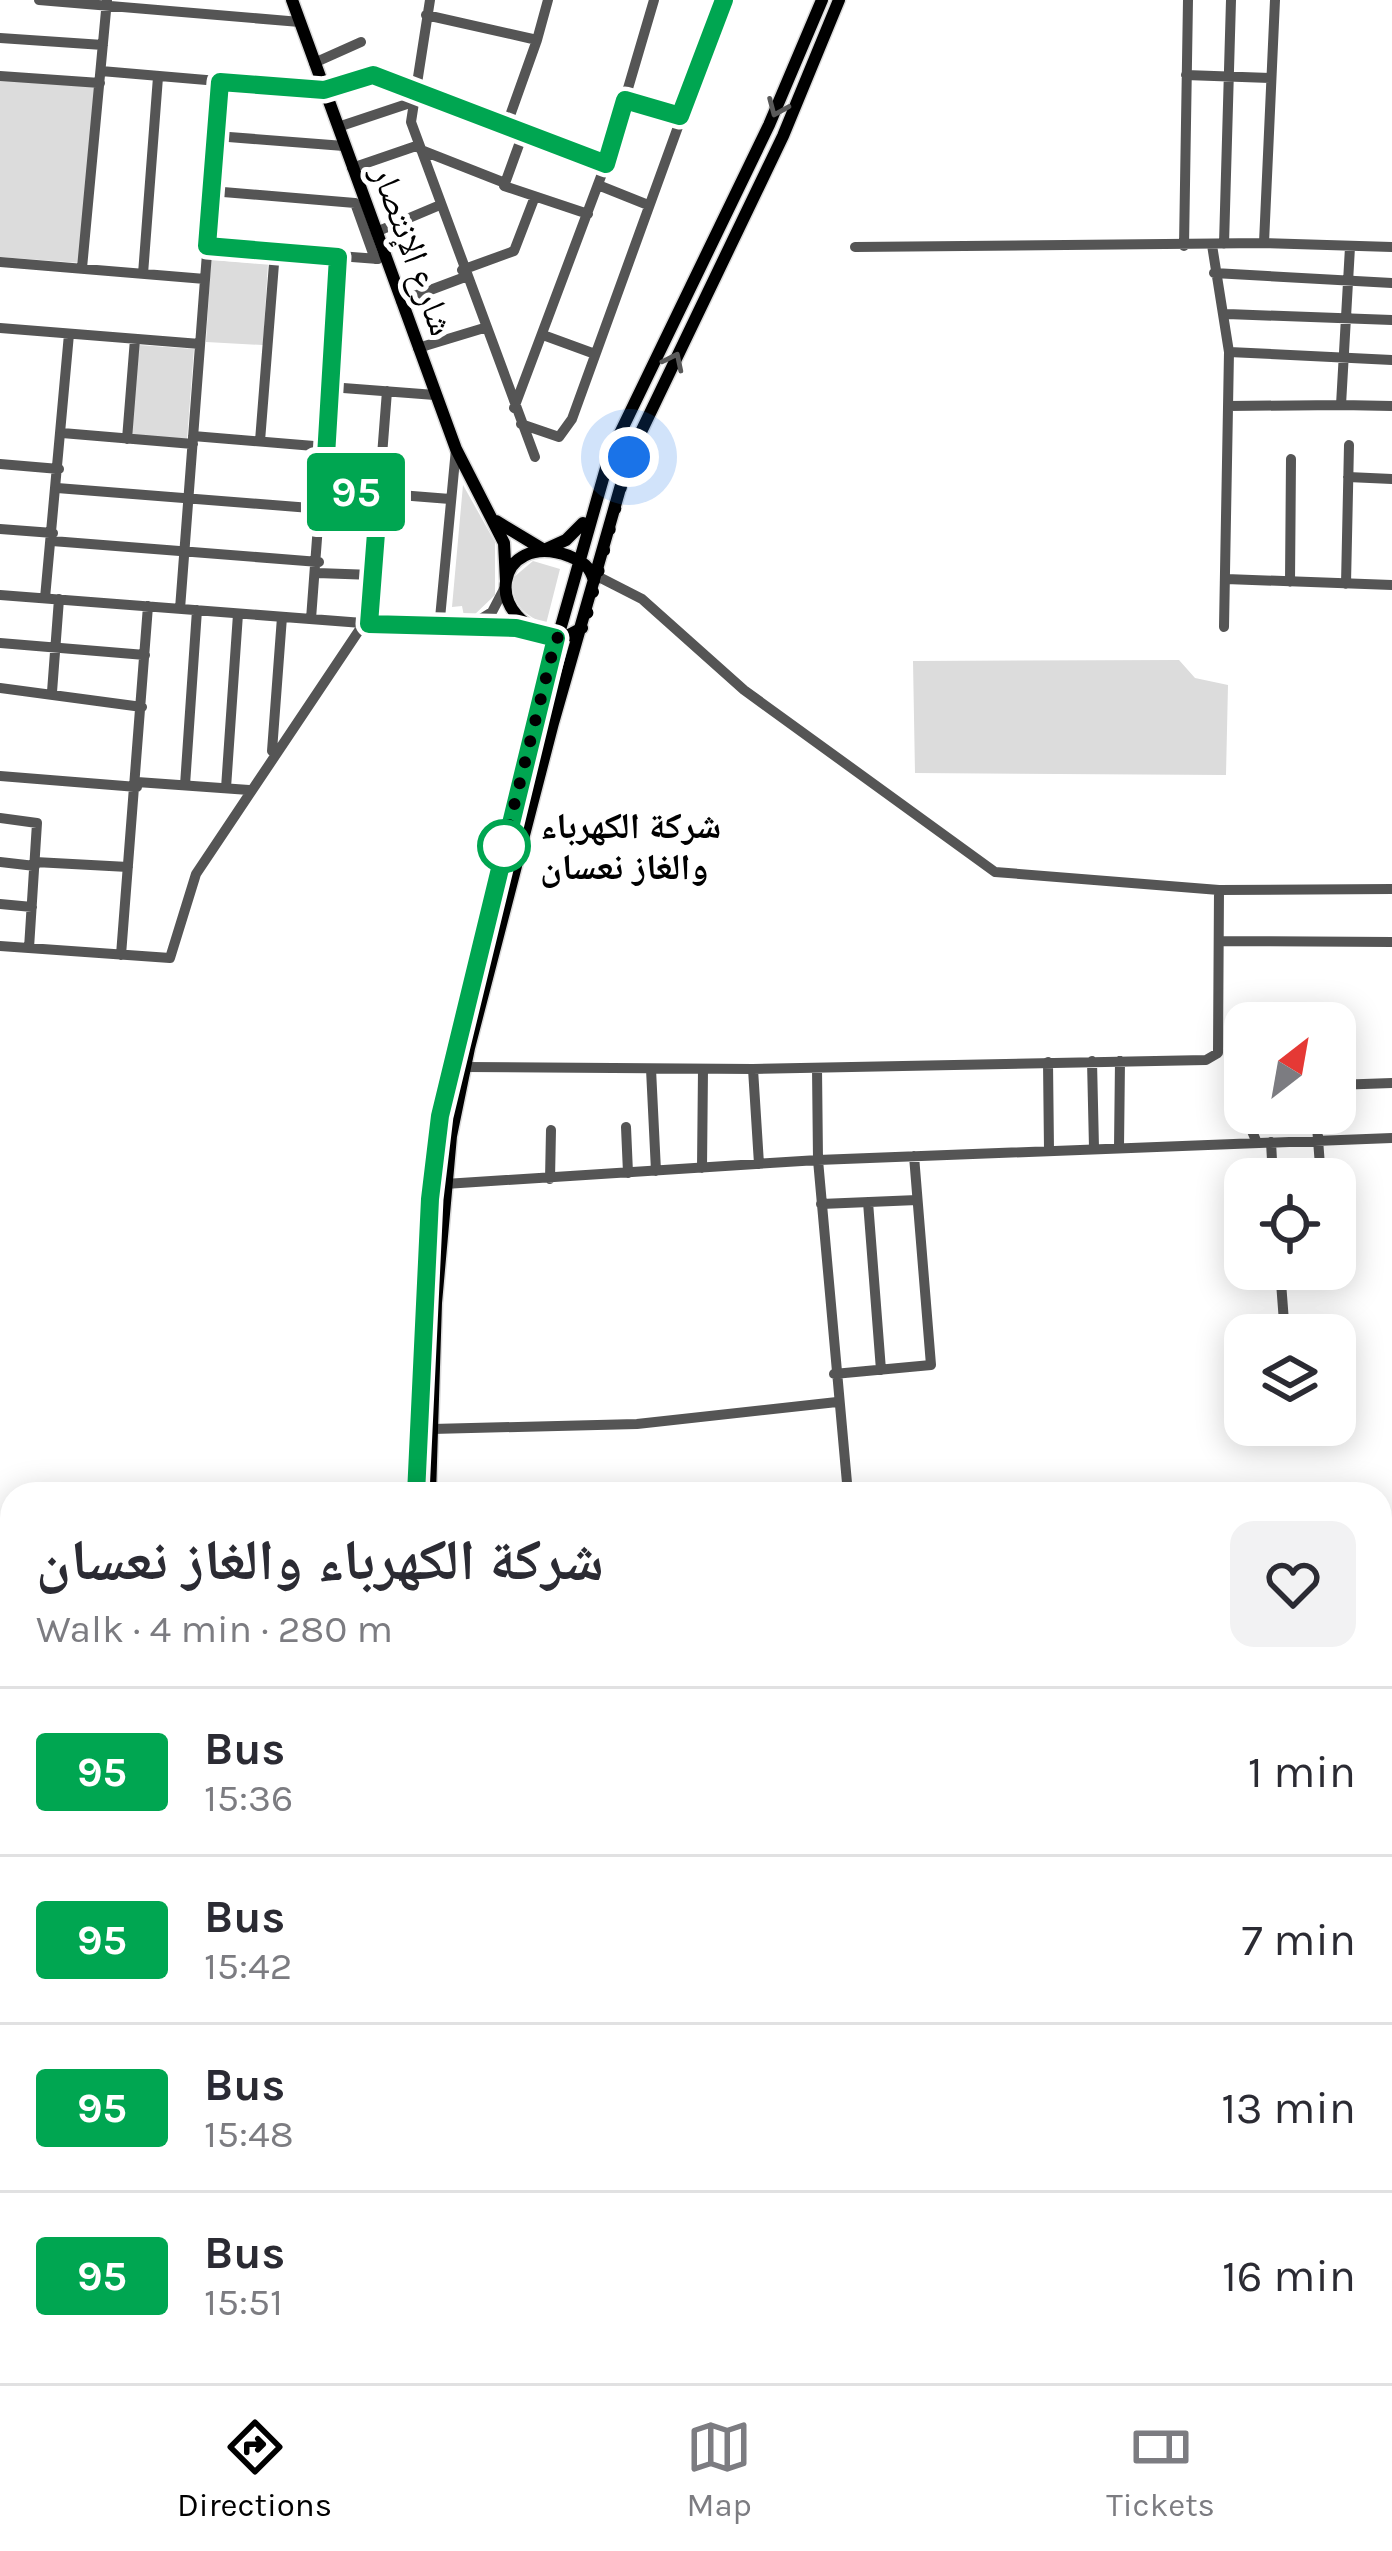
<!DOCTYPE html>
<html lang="en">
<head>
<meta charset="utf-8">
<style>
  body { margin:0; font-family:Karla,"Noto Naskh Arabic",sans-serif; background:#f2f2f3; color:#2b2b33; height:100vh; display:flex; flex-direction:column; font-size:45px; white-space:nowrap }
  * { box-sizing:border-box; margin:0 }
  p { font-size:39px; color:#7c7c81 }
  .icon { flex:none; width:66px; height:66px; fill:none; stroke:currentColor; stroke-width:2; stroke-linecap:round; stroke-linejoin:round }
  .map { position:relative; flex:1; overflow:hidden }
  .drawer { position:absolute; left:0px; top:1482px; width:1392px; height:903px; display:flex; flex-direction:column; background:#fff; border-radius:36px 36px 0 0; box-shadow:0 6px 30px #0003 }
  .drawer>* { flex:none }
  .badge { padding:0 24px; border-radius:9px; font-size:42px; line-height:78px }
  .needle { width:78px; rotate:31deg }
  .fabs { position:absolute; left:1224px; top:1002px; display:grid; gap:24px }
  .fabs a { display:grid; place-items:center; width:132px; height:132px; border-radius:24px; background:#fff; box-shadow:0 6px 30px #0003; font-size:60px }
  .you { position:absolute; width:60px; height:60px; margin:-30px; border:9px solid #fff; border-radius:50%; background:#1a73e8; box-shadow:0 0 0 18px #1a73e833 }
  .map>.badge { position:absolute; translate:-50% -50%; box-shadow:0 0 0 6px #fff }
  .round { display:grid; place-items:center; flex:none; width:126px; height:126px; border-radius:24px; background:#f2f2f3 }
  .overview { display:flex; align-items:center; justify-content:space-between; height:204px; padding:0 36px }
  h1 { font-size:57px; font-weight:700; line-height:90px }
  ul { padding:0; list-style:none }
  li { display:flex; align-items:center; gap:36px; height:168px; padding:0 36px; border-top:3px solid #e1e1e2 }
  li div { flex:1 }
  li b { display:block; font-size:45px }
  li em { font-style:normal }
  li .badge { min-width:132px; font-weight:700; text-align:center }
  .menu { display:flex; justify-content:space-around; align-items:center; height:168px; border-top:3px solid #e1e1e2; background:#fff; font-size:33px; color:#7c7c81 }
  .menu a { display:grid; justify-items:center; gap:6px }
  .menu .selected { color:#000 }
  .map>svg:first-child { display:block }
</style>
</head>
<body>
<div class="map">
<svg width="1392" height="2383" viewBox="0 0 1392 2383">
  <rect width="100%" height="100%" fill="#fff"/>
  <path fill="#dcdcdc" d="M0 80 95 86 81 263 0 257Z
    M211 260 268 264 263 345 206 342Z
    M139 345 194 349 187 440 131 435Z
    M463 485 495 542V595L471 618 464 616 462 606 452 607Z
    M533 561 560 569 546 624C523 615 509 602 514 577Z
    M1179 660 1195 678 1228 685 1226 775 915 773 913 661Z"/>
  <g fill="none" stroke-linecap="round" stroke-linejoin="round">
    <g stroke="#dbdbdb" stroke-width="15">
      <path id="major" d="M292 0 456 449 504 543 506 581
        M496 521 544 550 566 540 583 523
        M582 628 563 638C476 624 496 529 569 556 583 562 590 566 594 581
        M416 1494 431 1199 440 1116 533 725 610 454 769 125 822 0
        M430 1494 436 1303 451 1136 469 1048 553 723 629 457 783 136 839 0
        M441 2373 443 2383"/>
    </g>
    <path stroke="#555" stroke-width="10" d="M39 0 300 22
      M430 0 411 122 535 457
      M426 15 537 40 507 124
      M0 38 103 45
      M537 40 548 0
      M314 63 361 42
      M101 71 324 90 373 75 606 163
      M1186 75 1270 78
      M0 76 100 83
      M625 100 680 116
      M338 127 410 103
      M524 131 504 186 588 214
      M216 136 344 146
      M421 150 505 183
      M352 168 419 145
      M598 185 648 205
      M211 191 355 203 375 259
      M376 232 440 205
      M1264 243 1275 0
      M1224 244 1231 0
      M1212 245 1229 352 1224 627
      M207 246 378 259
      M1184 246 1188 0
      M855 247 1264 243 1392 247
      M1350 247 1341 405 1392 406
      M0 262 205 279
      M82 268 107 0
      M462 270 514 251 534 199
      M1214 273 1392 283
      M143 274 158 77
      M401 301 465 277
      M1227 314 1392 320
      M0 328 200 344
      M543 335 595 354
      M418 348 484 328
      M1229 352 1392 360
      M330 387 435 395
      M1228 406 1341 405
      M514 408 606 163 654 0
      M521 424 559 437 572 419 724 0
      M62 433 193 444
      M193 436 326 447
      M127 439 135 339
      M260 441 275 251
      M0 464 59 469
      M1348 477 1392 479
      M57 488 323 509
      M324 489 450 499
      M0 529 53 533
      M52 541 319 562
      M317 573 373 575
      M597 576 642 599 744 690 995 872 1219 890 1392 889
      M1226 579 1392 585
      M1290 582 1291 459
      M1346 584 1349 445
      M0 595 453 630H534
      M45 598 69 334
      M180 609 220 82
      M311 619 338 257
      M369 624 387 391
      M468 627 492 612 504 589
      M439 629 456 449
      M0 643 145 655
      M0 688 142 707
      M52 692 59 599
      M272 751 282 617
      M0 776 137 787
      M137 782 249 790
      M185 785 197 610
      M226 788 238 614
      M0 818 37 823 29 948
      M0 862 35 866
      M35 862 128 867
      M0 904 32 907
      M1219 941 1392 942
      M0 946 170 958 196 874 364 623
      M121 955 148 606
      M1092 1061 1094 1148
      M1048 1062 1049 1150
      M465 1067 753 1069 1206 1060 1218 1053 1219 890
      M817 1068 818 1160 848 1494
      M651 1069 656 1171
      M753 1069 759 1164
      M1335 1085 1392 1083
      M1245 1091 1239 1100 1257 1143
      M1316 1113 1321 1179
      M626 1127 628 1173
      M1271 1142 1273 1179
      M1119 1147 1120 1061
      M702 1168 703 1069
      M550 1179 551 1130
      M445 1184 818 1160 1392 1138
      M868 1202 881 1370
      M821 1204 917 1200
      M1280 1269 1285 1335
      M834 1374 931 1365 914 1156
      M432 1429 637 1424 837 1402
      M1380 1523H1392
      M1380 1782 1392 1781
      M1380 1828 1392 1823
      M1380 2129 1392 2127
      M1380 2211 1392 2210
      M1380 2265 1392 2264
      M1380 2313 1392 2311
      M1380 2362 1392 2360
      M1171 2373V2383
      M1234 2373 1235 2383
      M1367 2373 1369 2383
      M1243 2383 1303 2373"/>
    <use href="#major" stroke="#000" stroke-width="12"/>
    <path stroke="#000" stroke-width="3" stroke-dasharray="18 6 3 6" stroke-linecap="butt" d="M1380 1858 1392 1838
      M1064 2383 1070 2373"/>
  </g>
  <defs><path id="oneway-chevron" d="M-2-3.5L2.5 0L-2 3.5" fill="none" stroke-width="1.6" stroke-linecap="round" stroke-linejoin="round" transform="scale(3)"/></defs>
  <g stroke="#595959">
    <use href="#oneway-chevron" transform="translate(777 108) rotate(113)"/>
    <use href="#oneway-chevron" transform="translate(674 361) rotate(-64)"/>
  </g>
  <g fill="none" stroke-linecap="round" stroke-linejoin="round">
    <g stroke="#fff" stroke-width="27">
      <path id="line" d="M416 1494 430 1199 440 1116 556 638 516 628 369 624 379 494 324 489 338 257 207 246 220 82 324 90 373 75 606 164 625 100 680 116 724 0"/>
    </g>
    <use href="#line" stroke="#00a651" stroke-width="18"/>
    <path stroke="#000" stroke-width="12" stroke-dasharray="0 21.6" d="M504 846 556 638 574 635 585 622 629 457"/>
  </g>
  <circle fill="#fff" stroke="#00a651" stroke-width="6" cx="504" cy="846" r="24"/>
  <g text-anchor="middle" stroke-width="10" stroke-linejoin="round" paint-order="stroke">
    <g font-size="36" fill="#000" stroke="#fff">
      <text transform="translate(414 250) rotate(70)" y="13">شارع الإنتصار</text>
    </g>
    <g font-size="36" font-weight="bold" fill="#000" stroke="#fff" text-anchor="start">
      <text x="540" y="838">شركة الكهرباء<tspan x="540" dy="41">والغاز نعسان</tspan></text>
    </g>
  </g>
</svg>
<div class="fabs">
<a><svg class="needle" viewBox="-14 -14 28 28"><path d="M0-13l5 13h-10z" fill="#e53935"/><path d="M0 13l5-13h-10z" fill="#7c7c81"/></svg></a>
<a><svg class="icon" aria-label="locate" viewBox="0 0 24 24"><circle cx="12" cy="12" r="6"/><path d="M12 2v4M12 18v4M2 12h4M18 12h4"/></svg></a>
<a><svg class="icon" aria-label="layers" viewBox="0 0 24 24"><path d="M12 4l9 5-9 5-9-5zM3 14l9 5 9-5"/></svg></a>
</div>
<div class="you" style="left:629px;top:457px"></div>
<b class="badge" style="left:356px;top:492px;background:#00a651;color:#fff">95</b>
<section class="drawer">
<div class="overview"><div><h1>شركة الكهرباء والغاز نعسان</h1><p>Walk · 4 min · 280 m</p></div><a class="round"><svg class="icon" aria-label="heart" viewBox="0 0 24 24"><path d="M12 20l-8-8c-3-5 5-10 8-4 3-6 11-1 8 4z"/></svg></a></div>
<ul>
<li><span class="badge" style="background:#00a651;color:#fff">95</span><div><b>Bus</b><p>15:36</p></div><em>1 min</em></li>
<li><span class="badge" style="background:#00a651;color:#fff">95</span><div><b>Bus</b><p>15:42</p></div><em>7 min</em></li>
<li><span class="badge" style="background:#00a651;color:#fff">95</span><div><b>Bus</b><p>15:48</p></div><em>13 min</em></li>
<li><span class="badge" style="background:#00a651;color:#fff">95</span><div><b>Bus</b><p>15:51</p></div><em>16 min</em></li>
</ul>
</section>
</div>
<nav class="menu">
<a class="selected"><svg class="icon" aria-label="directions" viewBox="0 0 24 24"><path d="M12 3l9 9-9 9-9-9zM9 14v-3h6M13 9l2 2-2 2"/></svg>Directions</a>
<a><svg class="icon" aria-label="map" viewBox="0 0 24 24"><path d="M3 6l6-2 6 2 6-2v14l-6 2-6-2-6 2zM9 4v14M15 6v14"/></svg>Map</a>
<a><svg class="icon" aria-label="tickets" viewBox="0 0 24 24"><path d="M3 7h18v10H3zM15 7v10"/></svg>Tickets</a>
</nav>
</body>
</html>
